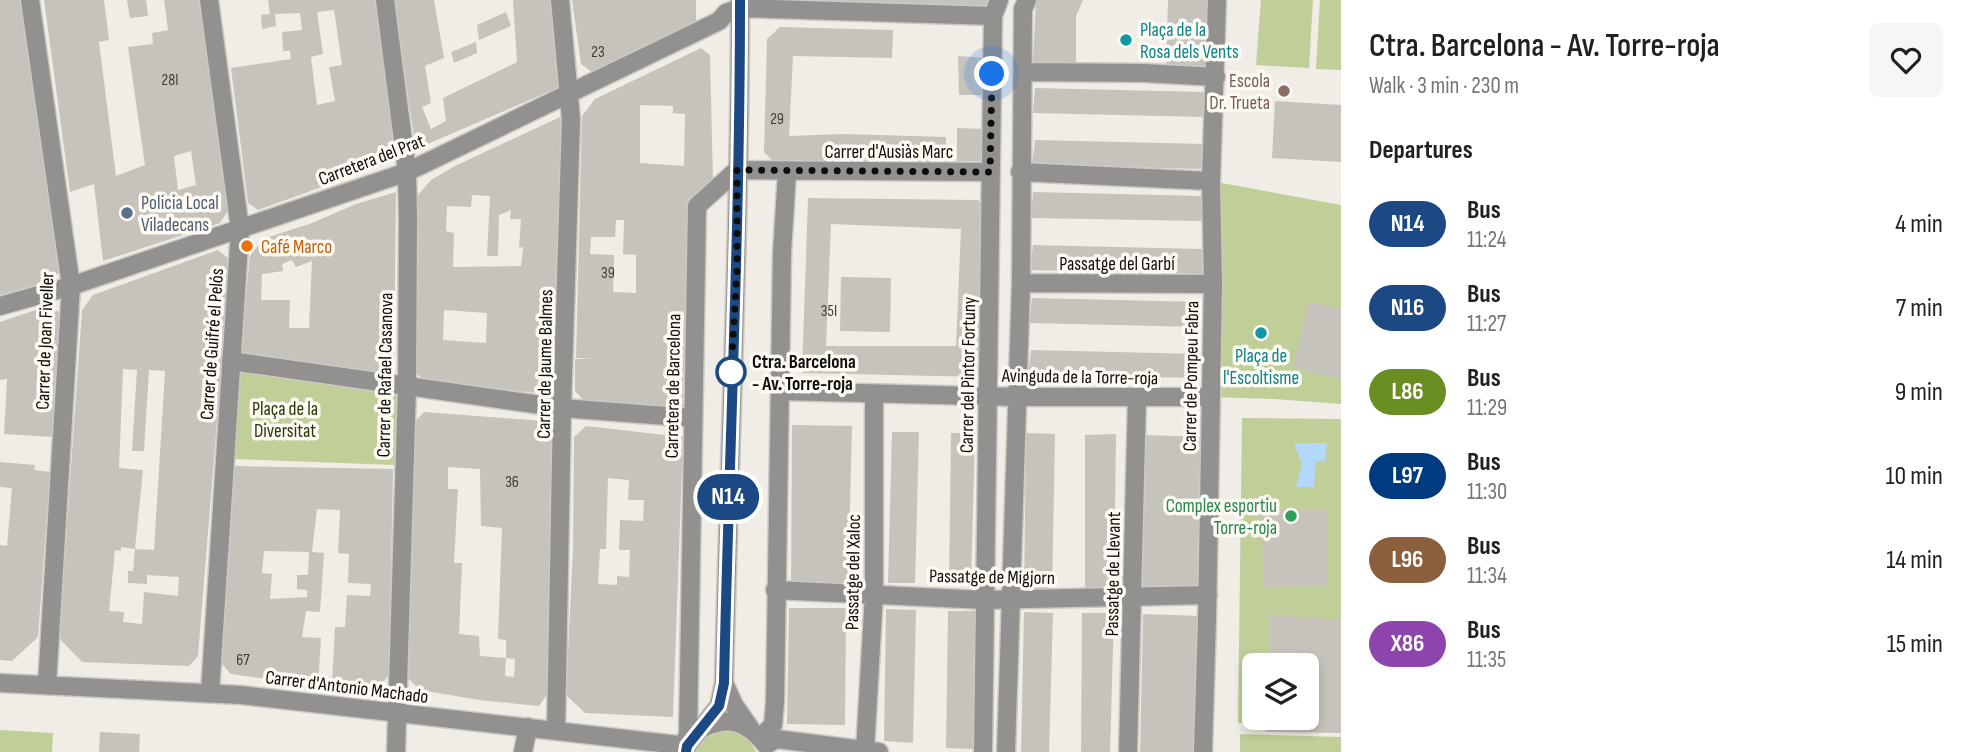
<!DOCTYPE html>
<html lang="en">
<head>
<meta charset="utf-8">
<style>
  body { margin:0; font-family:"Sofia Sans Condensed",sans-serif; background:#f6f6f6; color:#202124; height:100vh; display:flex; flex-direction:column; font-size:26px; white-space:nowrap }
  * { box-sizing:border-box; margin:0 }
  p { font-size:23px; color:#757577 }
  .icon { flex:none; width:38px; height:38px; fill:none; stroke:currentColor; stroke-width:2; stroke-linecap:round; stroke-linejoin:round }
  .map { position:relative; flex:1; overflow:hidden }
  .panel { display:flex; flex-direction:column; background:#fff; width:630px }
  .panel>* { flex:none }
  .badge { padding:0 14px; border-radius:23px; font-size:24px; line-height:46px }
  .buttons { position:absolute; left:1242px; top:653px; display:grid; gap:14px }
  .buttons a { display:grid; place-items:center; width:77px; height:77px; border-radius:10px; background:#fff; box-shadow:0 4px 10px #0003; font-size:35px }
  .you { position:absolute; width:35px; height:35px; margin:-18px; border:5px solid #fff; border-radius:50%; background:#1a73e8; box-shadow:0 0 0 10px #1a73e833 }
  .map>.badge { position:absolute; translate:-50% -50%; box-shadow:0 0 0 4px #fff }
  h2 { padding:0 28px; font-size:26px; line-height:63px }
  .round { display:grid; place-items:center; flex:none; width:74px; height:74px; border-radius:10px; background:#f6f6f6 }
  .headline { display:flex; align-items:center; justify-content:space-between; height:119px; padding:0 28px }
  h1 { font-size:33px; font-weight:600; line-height:52px }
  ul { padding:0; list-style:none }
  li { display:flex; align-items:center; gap:21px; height:84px; padding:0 28px }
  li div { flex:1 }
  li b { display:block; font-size:26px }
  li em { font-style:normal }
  li .badge { min-width:77px; font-weight:700; text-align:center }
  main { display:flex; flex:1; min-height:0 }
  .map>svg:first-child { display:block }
</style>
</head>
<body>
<main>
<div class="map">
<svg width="1341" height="752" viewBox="0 0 1341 752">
  <rect width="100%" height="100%" fill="#f0ece6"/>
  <path fill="#c0cf98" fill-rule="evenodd" d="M1261 0H1313L1309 68 1256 65Z
    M1320 0H1341V70L1316 69Z
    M1211 181 1341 205V404L1274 399 1211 397Z
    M240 372 399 394 395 465 235 459Z
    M1242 418 1341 419V720L1238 723ZM1255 665H1307V718H1255Z
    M730 729 748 738 756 752H694C706 734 708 730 730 729Z
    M0 730 53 733 52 752H0Z
    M1240 734 1341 737V752H1240Z"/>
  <path fill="#b4d7fc" d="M1294 443H1327L1325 461H1316L1314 487H1296L1302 464Z"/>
  <path fill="#c6c3bd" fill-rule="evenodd" d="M0 0H25L64 265 54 280 0 295Z
    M44 0H104L109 40 99 42 116 176 145 165 128 47 153 44 152 33 168 30 164 0H201L229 209 220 223 103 261 94 184 70 192ZM191 151 196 185 178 190 174 156Z
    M127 0H146L148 16 130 18Z
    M268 0H377L398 155 391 162 258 210 248 203 231 68 291 59 290 51H283L282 32 302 30 300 13 275 14 276 26 262 29 261 15 270 14ZM334 10 342 65 329 67 335 101 317 105 311 57 323 54 317 12Z
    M393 0H434L444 58 425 66 431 103 422 107 431 129 446 121 443 98 517 62 513 0H552L562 86 416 149Z
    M572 0H696V23L592 72 581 64Z
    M775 0H989L986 10 779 3Z
    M1036 0H1083L1076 16V63L1033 64Z
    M1168 0H1211L1209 68 1166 69Z
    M506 12 511 26 479 40 477 25Z
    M780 27 893 30 892 58 793 56 789 136 843 134 946 137V163L773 161 764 152 767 39Z
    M476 42 477 53 454 63 451 52Z
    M701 48 710 55 713 181 702 200 688 199 683 408 584 401 575 391V359H596L576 358 582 116 595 99ZM640 105 673 106V113L685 114 684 166 640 163ZM616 220H624L623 254 636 255V293L613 292 614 255 590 254 591 237H615Z
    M958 56 986 58 987 95H959Z
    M1035 88 1204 92V117L1033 113Z
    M1275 101 1341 105V162L1272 158Z
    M560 117 562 119 557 385 550 394 426 383 415 371 418 195 431 180 455 166ZM472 195 490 196 487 256H498L499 215 511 210 510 219H521L519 248 523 247 521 266 453 267 454 233 446 231 447 206 471 207ZM444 310 487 313 486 343 443 340Z
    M957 128 986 129 985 161H957Z
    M1035 140 1204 144V169L1032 165Z
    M396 192 394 373 390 377 249 361 241 352 249 263 250 256 263 239 312 223 356 204ZM292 260 296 267 312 261 309 328H289L290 300H261L262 274 283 271 282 264Z
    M1033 192 1202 196V221L1031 218Z
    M808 198 978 200 986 209 981 377 802 373ZM831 224 961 229 956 346H826Z
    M1033 245 1202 249V274L1030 270Z
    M218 250 230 260 198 656 189 666 82 662 59 638 82 310 93 295ZM123 369 137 370 132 451H144L149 370 165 371 154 550 135 549 133 571H128V583L147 584V575L179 577 178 596 144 592 142 624 123 622 124 612 109 611 115 550 121 551V547L135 549 143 470 119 468Z
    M841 277 891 278 890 332 840 331Z
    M1032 298 1201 302V327L1029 323Z
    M1309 302 1341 309V379L1293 368Z
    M50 305 63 316 53 437 4 434 7 379 0 380V322Z
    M1031 350 1200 354V378L1028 375Z
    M424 412 543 421 556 436 548 693 539 706 479 700 420 690 407 677 414 423ZM448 467 480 469 481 526 502 528 498 639 506 640V658L480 656 479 636 459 634 462 563H454L458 489H448ZM506 658 515 659 514 677 505 676Z
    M792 425 852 426 848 588 791 586Z
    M586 426 683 437 673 717 585 713 566 695 573 548 574 437ZM608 478 629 480 628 500H644L643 521 620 520 619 550H630L629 577 617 576V585L598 584 600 549H606Z
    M892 432H919L915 583H888Z
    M951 433H975L971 585 949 584Z
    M1026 433 1055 434 1052 594H1024Z
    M1116 434 1114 595H1085V435Z
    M1146 435 1203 437 1199 594 1142 593Z
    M0 462 35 465 34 470 50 472 38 637 12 661 0 660V545L7 546 12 488 0 487Z
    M234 466 393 469 389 676 378 686 332 682 335 627H345L347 595 370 596 371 584 348 583 349 554 338 553 340 510 317 509 312 552 324 553 320 612 306 611 302 637 321 638 318 686 231 674 221 663ZM264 551 309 552 308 575H297V589L307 590V597L270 599 272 574 262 573Z
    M1262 509H1327L1328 586 1263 587Z
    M789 608H846L845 725 787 724Z
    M886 609 916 610 913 743 884 741Z
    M948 611H976L973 749 946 748Z
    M1024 612 1053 613 1049 752H1021Z
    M1082 613H1114L1110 752H1081Z
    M1143 614 1201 616 1198 752H1140Z
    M1270 615 1341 620V733L1265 732V718H1307V665H1268Z
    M100 732 140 734 139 752H99Z"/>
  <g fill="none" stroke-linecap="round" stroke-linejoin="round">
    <g stroke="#ccc8c3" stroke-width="21">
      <path id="minor" d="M30 0 71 286 47 685
        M209 0 240 229 210 693
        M385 0 407 172 408 219 407 387 396 752
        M1023 72 1144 73 1216 77
        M737 170 990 172
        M1020 172 1211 181
        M1021 283 1213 284
        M0 306 71 286 407 172 719 21 726 13 740 8 993 16
        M231 361 562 408 693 418
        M781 391 1017 397H1211
        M775 590 985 600 1208 595
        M0 683 241 695 687 746
        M724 683 734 705 750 728
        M703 728C730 715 747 722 766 745
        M556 731 562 408 571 119 560 0
        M760 738 773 725 775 702 782 253 787 172
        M683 745 688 735 697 206 737 170
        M766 745 776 739 879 752
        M865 751 874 594V394
        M523 752 528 727
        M686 752 687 746 719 706 724 683C729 455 740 228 740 0
        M983 752 993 16 999 0
        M1006 752 1021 283 1023 9 1027 0
        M1128 752 1137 398
        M1203 752 1207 618 1213 284 1211 181 1217 0"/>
    </g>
    <use href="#minor" stroke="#93918f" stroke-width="18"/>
  </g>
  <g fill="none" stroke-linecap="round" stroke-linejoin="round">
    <g stroke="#fff" stroke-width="16">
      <path id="line" d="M686 752 687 746 719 706 724 683C729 455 740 228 740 0"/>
    </g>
    <use href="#line" stroke="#1c4883" stroke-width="10"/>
    <path stroke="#0f0e0c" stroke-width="7" stroke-dasharray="0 12.6" d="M731 372 737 271V170L990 172 992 74"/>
  </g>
  <g fill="#0f9aa8" stroke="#fdfaf3" stroke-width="2.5">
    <circle cx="1126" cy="40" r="7"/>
    <circle cx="1261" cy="333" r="7"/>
  </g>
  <circle fill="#8d6e63" stroke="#fdfaf3" stroke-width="2.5" cx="1284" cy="91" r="7"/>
  <circle fill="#5c6f8a" stroke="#fdfaf3" stroke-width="2.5" cx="127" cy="213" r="7"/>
  <circle fill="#e8710a" stroke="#fdfaf3" stroke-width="2.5" cx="247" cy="246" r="7"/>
  <circle fill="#fff" stroke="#1c4883" stroke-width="3.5" cx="731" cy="372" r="14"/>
  <circle fill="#2e9e5b" stroke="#fdfaf3" stroke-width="2.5" cx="1291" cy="516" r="7"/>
  <g text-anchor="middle" stroke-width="7" stroke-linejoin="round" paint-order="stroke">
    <g font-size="16" fill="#3d3b38">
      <text x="598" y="57">23</text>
      <text x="170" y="85">28I</text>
      <text x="777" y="124">29</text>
      <text x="608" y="278">39</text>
      <text x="829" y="316">35I</text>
      <text x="512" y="487">36</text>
      <text x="243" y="665">67</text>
    </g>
    <g font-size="19" fill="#0d838f" stroke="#fdfaf3" text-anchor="start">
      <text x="1140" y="36">Plaça de la<tspan x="1140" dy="22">Rosa dels Vents</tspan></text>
      <text x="1261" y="362" text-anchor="middle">Plaça de<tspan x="1261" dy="22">l'Escoltisme</tspan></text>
    </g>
    <g font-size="19" fill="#785e54" stroke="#fdfaf3" text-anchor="end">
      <text x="1270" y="87">Escola<tspan x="1270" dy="22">Dr. Trueta</tspan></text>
    </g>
    <g font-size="19" fill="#0f0e0c" stroke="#fdfaf3">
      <text x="889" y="158">Carrer d'Ausiàs Marc</text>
      <text transform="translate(371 159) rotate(-21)" y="7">Carretera del Prat</text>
      <text x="1117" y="270">Passatge del Garbí</text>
      <text transform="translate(44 341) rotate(-88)" y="7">Carrer de Joan Fiveller</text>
      <text transform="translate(211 344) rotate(-86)" y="7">Carrer de Guifré el Pelós</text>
      <text transform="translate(544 364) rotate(-89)" y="7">Carrer de Jaume Balmes</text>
      <text transform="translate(384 375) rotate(-89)" y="7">Carrer de Rafael Casanova</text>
      <text transform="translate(967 375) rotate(-89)" y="7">Carrer del Pintor Fortuny</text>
      <text transform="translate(1080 376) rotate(1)" y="7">Avinguda de la Torre-roja</text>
      <text transform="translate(1190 376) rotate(-89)" y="7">Carrer de Pompeu Fabra</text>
      <text transform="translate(672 386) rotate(-89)" y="7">Carretera de Barcelona</text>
      <text transform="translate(852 572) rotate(-89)" y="7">Passatge del Xaloc</text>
      <text transform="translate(1112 574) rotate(-89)" y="7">Passatge de Llevant</text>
      <text transform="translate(992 576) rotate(1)" y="7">Passatge de Migjorn</text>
      <text transform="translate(347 686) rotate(7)" y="7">Carrer d'Antonio Machado</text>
    </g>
    <g font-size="19" fill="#4e5e75" stroke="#fdfaf3" text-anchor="start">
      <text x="141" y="209">Policia Local<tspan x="141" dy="22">Viladecans</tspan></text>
    </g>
    <g font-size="19" fill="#c56008" stroke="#fdfaf3" text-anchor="start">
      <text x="261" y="253">Café Marco</text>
    </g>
    <g font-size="19" font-weight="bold" fill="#0f0e0c" stroke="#fdfaf3" text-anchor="start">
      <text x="752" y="368">Ctra. Barcelona<tspan x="752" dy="22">- Av. Torre-roja</tspan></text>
    </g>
    <g font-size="19" fill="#2c3508" stroke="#fdfaf3">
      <text x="285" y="415">Plaça de la<tspan x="285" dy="22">Diversitat</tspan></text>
    </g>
    <g font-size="19" fill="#27864d" stroke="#fdfaf3" text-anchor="end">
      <text x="1277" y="512">Complex esportiu<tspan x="1277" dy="22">Torre-roja</tspan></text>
    </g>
  </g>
</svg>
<div class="buttons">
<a><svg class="icon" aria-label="layers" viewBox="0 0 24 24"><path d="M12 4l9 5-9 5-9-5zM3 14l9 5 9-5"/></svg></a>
</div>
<div class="you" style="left:992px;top:74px"></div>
<b class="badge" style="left:728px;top:497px;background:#1c4883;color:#fff">N14</b>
</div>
<section class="panel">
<div class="headline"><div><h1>Ctra. Barcelona - Av. Torre-roja</h1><p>Walk · 3 min · 230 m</p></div><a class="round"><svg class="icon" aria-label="heart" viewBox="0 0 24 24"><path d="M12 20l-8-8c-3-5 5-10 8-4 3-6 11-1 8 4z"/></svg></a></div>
<h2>Departures</h2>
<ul>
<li><span class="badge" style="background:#1c4883;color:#fff">N14</span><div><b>Bus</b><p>11:24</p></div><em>4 min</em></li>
<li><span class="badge" style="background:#1c4883;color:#fff">N16</span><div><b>Bus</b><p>11:27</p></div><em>7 min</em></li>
<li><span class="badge" style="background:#6b8e23;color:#fff">L86</span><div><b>Bus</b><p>11:29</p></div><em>9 min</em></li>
<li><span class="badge" style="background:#003b80;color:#fff">L97</span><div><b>Bus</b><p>11:30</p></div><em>10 min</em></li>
<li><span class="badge" style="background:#8b5e3c;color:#fff">L96</span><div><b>Bus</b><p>11:34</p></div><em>14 min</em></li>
<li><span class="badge" style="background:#8e44ad;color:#fff">X86</span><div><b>Bus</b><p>11:35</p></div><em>15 min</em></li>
</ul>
</section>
</main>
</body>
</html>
